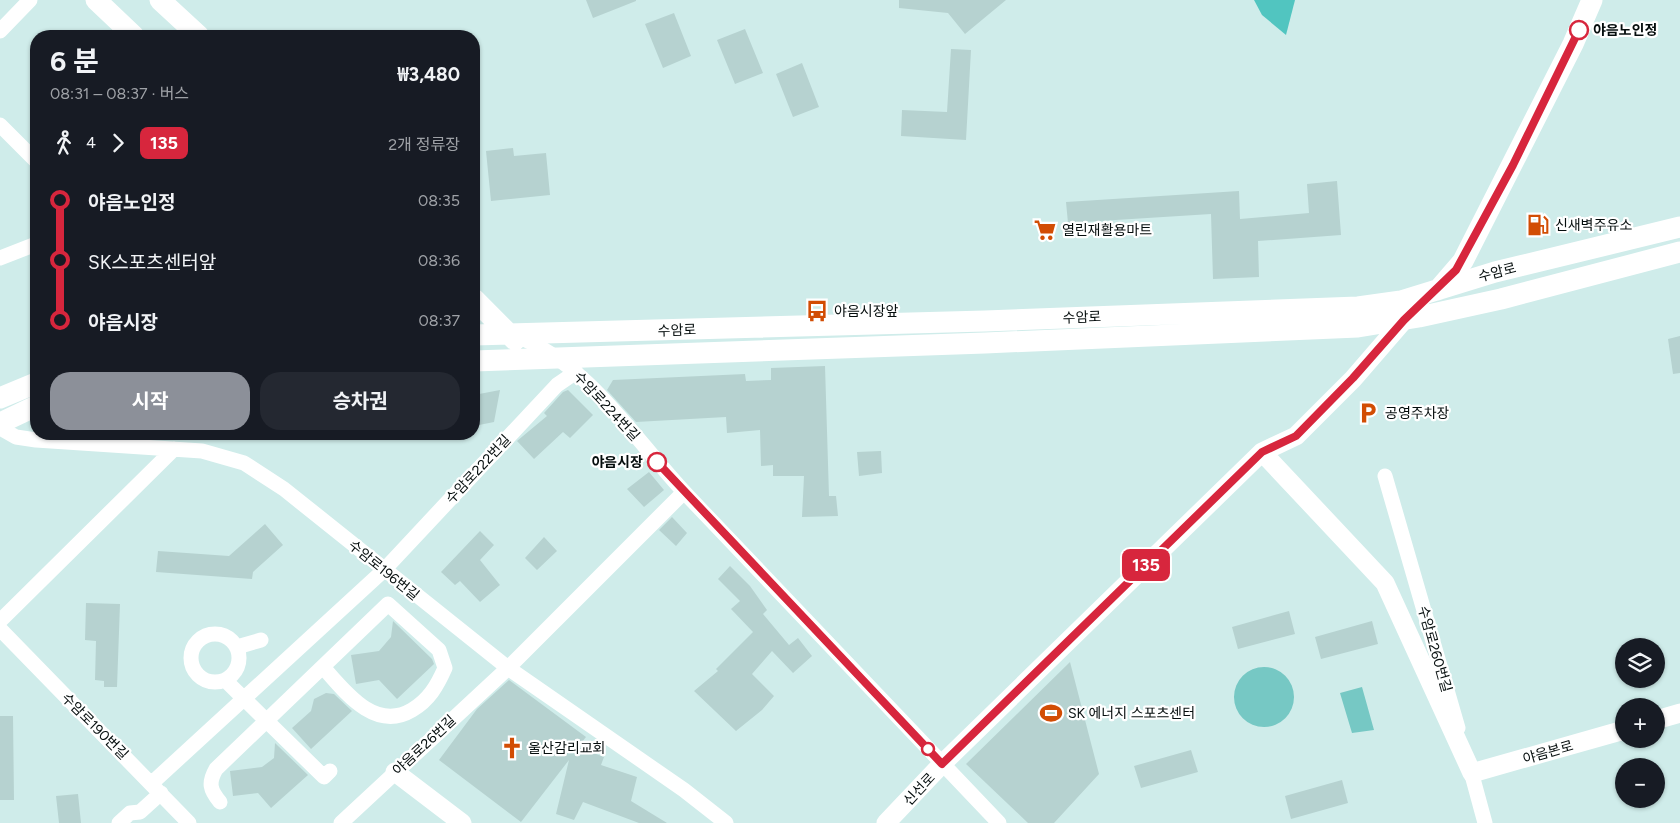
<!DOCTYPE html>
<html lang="ko">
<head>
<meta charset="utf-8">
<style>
  body { margin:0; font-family:Figtree,"Noto Sans KR",sans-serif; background:#242831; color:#f1f3f6; height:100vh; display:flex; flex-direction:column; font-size:19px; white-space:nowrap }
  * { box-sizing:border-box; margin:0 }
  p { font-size:16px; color:#9ea1a6 }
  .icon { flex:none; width:28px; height:28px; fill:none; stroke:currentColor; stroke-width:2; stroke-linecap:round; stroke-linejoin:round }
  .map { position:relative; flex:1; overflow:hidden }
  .sheet { position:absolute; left:30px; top:30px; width:450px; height:410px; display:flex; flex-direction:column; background:#171b24; border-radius:20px; box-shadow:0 1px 4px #0004 }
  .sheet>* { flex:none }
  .badge { padding:0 10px; border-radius:8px; font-size:18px; line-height:32px }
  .fabs { position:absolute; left:1615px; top:638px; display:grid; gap:10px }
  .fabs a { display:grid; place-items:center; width:50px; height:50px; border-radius:50%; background:#171b24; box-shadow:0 1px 4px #0004; font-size:25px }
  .map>.badge { position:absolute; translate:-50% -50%; box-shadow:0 0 0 2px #fff }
  .legs { display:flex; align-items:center; gap:8px; height:55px; padding:0 20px; font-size:16px }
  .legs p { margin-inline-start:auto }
  .headline { display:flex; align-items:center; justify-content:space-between; height:85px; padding:0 20px }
  h1 { font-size:28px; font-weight:700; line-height:38px }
  .cta { display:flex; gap:10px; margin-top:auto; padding:10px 20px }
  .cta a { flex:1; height:58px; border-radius:20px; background:#8c9099; color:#fff; font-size:20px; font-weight:700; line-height:58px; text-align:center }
  .cta a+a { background:#242831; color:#f1f3f6 }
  ul { padding:0 20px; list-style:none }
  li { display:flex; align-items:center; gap:18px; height:60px; font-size:19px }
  li i { display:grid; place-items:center; width:8px; height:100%; margin:0 6px; background:currentColor }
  li i::after { content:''; width:12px; height:12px; margin:-6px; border:4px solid; border-radius:50%; background:#171b24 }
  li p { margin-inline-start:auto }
  li:first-child i { background:linear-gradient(#0000 50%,currentColor 0) }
  li:last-child i { background:linear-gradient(currentColor 50%,#0000 0) }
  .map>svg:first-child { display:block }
</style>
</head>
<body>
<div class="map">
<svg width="1680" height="823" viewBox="0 0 1680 823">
  <rect width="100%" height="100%" fill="#cfecea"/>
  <path fill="#76c8c4" d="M1234 697a30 30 0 1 1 60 0a30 30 0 1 1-60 0Z
    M1362 687 1374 730 1352 733 1340 693Z"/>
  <path fill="#51c5c0" d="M1254 0H1295L1286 35 1262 15Z"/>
  <path fill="#b6d2d0" d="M586 0H636V1L593 18Z
    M899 0H1006L965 34 948 13 899 8Z
    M674 13 691 56 663 68 645 24Z
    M745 29 763 73 735 84 717 40Z
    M951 49 971 50 966 140 901 136 902 110 947 112Z
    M802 63 819 107 793 117 776 74Z
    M513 148 514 156 546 153 550 195 491 201 486 151Z
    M1337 181 1341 235 1258 241 1259 277 1213 279 1211 214 1068 223 1066 202 1239 191 1240 219 1309 213 1307 184Z
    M1680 336V373L1673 374 1668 339Z
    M825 366 829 496H836L838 516 802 517 804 476H773V465L761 466 760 430 727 433 726 417 636 422 607 390 613 380 745 374 746 381 771 380V368Z
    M500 390 494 422 474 426V395Z
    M568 390 593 415 570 438 563 432 534 459 517 441 547 416 544 413 563 392Z
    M881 451 882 473 859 476 857 452Z
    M649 472 664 490 644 507 627 489Z
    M672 517 687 533 676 546 659 530Z
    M265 524 283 545 253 572 252 579 156 572 158 551 229 556Z
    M480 531 494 545 480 560 500 585 480 602 460 581 455 585 441 572Z
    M544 537 557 551 537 570 525 558Z
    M730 566 750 586 767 610 763 614 789 645 798 638 812 656 793 673 772 651 752 674 774 696 762 710 736 731 694 691 718 671 716 669 753 632 731 609 740 601 718 579Z
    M86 603 120 604 117 687H104V681L95 680 96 641 85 640Z
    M1289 611 1295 634 1238 649 1232 627Z
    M393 621 432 659 434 664 397 699 379 680 356 684 351 655 379 651 391 637Z
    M1372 621 1378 644 1321 659 1315 637Z
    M1070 662 1099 774 1054 823H1028L966 764Z
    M509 680 586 737 578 747 604 757 601 765 637 777 631 801 667 823H639L583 802 574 820 556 814 569 760 521 822 439 760 477 709Z
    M326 693 334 694 352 711 311 749 292 728 311 711 314 699Z
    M0 716H13L14 800H0Z
    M275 743 308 775 271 808 258 793 233 796 230 771 262 767 274 758Z
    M1191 750 1198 772 1141 788 1134 766Z
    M1342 780 1348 803 1291 819 1285 796Z
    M78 794 81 823H59L56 796Z"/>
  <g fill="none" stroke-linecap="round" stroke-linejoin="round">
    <path stroke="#fff" stroke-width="15" d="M0 31 30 0
      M0 125 36 161
      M0 258 36 244
      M516 336C588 363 635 440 686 494 790 604 894 714 999 823
      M0 428 16 437 36 440 202 451 244 463 284 489 508 668 684 790 726 823
      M1385 476 1458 728
      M0 621 174 449
      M0 629 189 823
      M191 658a24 24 0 1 1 48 0a24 24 0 1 1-48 0Z
      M237 647 261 640
      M226 681 324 777 330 771
      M1469 764 1485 823
      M152 783 384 570 557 385 576 372
      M220 802C210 790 208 783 216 769L388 604 439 650 445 668C437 686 429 700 412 710 375 732 345 692 323 667
      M119 823 130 813 140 812 161 793
      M341 823 508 668 684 492"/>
    <path stroke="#fff" stroke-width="19" d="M1262 452 1385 583 1472 773 1624 730
      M1656 720 1680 713
      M395 772 462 823
      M886 823 942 764 1262 452 1296 436 1353 379 1404 320"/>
    <path stroke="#fff" stroke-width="21" d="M96 0 134 36
      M160 0 199 36
      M1438 290 1463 261 1573 44 1592 0
      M474 299 515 340
      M474 335 985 321 1358 307 1401 301 1495 272 1680 227
      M474 361 985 343 1358 327 1419 317 1501 299 1680 252
      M0 398 36 383
      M0 423 36 406"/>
  </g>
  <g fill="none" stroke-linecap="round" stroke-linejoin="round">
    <g stroke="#fff" stroke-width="11">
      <path id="line-1" d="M657 462 942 764 1262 452 1296 436 1353 378 1404 320 1456 270 1513 165 1579 30"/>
    </g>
    <use href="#line-1" stroke="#d7263d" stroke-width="8"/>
  </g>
  <defs>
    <g id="fuel-bare" transform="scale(1.725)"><path d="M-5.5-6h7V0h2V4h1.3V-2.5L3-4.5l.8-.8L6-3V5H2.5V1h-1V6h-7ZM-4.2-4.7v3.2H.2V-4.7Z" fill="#d24d04" stroke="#fff" stroke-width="2.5" paint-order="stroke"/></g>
    <g id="supermarket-bare" transform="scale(1.725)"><path d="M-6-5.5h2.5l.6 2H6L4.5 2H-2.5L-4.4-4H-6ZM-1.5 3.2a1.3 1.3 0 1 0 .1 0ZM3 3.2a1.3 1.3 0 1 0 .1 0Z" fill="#d24d04" stroke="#fff" stroke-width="2.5" paint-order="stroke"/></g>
    <g id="bus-bare" transform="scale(1.725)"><path d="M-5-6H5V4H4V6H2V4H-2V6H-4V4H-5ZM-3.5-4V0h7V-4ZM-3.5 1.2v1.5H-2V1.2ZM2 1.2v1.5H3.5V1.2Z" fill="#d24d04" stroke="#fff" stroke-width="2.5" paint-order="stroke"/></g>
    <g id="parking-bare" transform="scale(1.725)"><path d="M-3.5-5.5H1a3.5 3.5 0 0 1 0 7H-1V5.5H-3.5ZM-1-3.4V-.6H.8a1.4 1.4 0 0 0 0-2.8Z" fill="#d24d04" stroke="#fff" stroke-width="2.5" paint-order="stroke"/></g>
    <g id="stadium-bare" transform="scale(1.725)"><path d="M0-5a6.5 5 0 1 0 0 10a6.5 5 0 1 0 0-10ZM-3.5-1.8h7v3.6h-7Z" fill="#d24d04" stroke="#fff" stroke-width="2.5" paint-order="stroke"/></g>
    <g id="church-bare" transform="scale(1.725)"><path d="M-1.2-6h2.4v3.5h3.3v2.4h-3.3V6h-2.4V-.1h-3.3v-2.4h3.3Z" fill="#d24d04" stroke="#fff" stroke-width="2.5" paint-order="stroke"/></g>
  </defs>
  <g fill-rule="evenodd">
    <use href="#fuel-bare" x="1538" y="225"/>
    <use href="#supermarket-bare" x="1045" y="230"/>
    <use href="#bus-bare" x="817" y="311"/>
    <use href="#parking-bare" x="1368" y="413"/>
    <use href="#stadium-bare" x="1051" y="713"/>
    <use href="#church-bare" x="512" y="748"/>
  </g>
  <g fill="#fff" stroke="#d7263d" stroke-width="2.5">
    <circle cx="1579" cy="30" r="9"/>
    <circle cx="657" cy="462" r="9"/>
    <circle cx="928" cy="749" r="6"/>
  </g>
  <g text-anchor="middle" stroke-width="4.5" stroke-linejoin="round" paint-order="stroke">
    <g font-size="14" font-weight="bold" fill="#050d0d" stroke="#fff" text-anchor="start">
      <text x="1593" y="35">야음노인정</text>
      <text x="643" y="467" text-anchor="end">야음시장</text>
    </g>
    <g font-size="14" fill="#050d0d" stroke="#fff" text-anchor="start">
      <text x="1555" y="230">신새벽주유소</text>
      <text x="1062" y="235">열린재활용마트</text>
      <text x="834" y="316">야음시장앞</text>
      <text x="1385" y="418">공영주차장</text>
      <text x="1068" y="718">SK 에너지 스포츠센터</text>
      <text x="528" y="753">울산감리교회</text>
    </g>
    <g font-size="14" fill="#050d0d" stroke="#fff">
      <text transform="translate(1497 272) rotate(-15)" y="5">수암로</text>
      <text transform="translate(1082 317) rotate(-2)" y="5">수암로</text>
      <text transform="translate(677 330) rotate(-2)" y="5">수암로</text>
      <text transform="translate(607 406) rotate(47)" y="5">수암로224번길</text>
      <text transform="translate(478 469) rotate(-47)" y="5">수암로222번길</text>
      <text transform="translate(384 570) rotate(39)" y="5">수암로196번길</text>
      <text transform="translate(1435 649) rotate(74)" y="5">수암로260번길</text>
      <text transform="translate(95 726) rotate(45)" y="5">수암로190번길</text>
      <text transform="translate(424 745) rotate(-43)" y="5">야음로26번길</text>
      <text transform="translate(1548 752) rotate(-16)" y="5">야음본로</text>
      <text transform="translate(919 789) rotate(-47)" y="5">신선로</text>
    </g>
  </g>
</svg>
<div class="fabs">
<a><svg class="icon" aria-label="layers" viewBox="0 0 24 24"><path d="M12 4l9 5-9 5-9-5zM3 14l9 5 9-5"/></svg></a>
<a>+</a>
<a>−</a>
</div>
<b class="badge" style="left:1146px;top:565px;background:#d7263d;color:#fff">135</b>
<section class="sheet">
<div class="headline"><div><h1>6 분</h1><p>08:31 – 08:37 · 버스</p></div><b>₩3,480</b></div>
<div class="legs"><svg class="icon" aria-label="walk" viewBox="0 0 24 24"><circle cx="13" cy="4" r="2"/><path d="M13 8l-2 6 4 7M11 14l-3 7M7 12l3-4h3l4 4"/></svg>4<svg class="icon" aria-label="forward" viewBox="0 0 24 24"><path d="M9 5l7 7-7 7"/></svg><b class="badge" style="background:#d7263d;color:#fff">135</b><p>2개 정류장</p></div>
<ul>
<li><i style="color:#d7263d"></i><b>야음노인정</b><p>08:35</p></li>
<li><i style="color:#d7263d"></i><span>SK스포츠센터앞</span><p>08:36</p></li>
<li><i style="color:#d7263d"></i><b>야음시장</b><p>08:37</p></li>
</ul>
<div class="cta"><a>시작</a><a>승차권</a></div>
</section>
</div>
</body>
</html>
